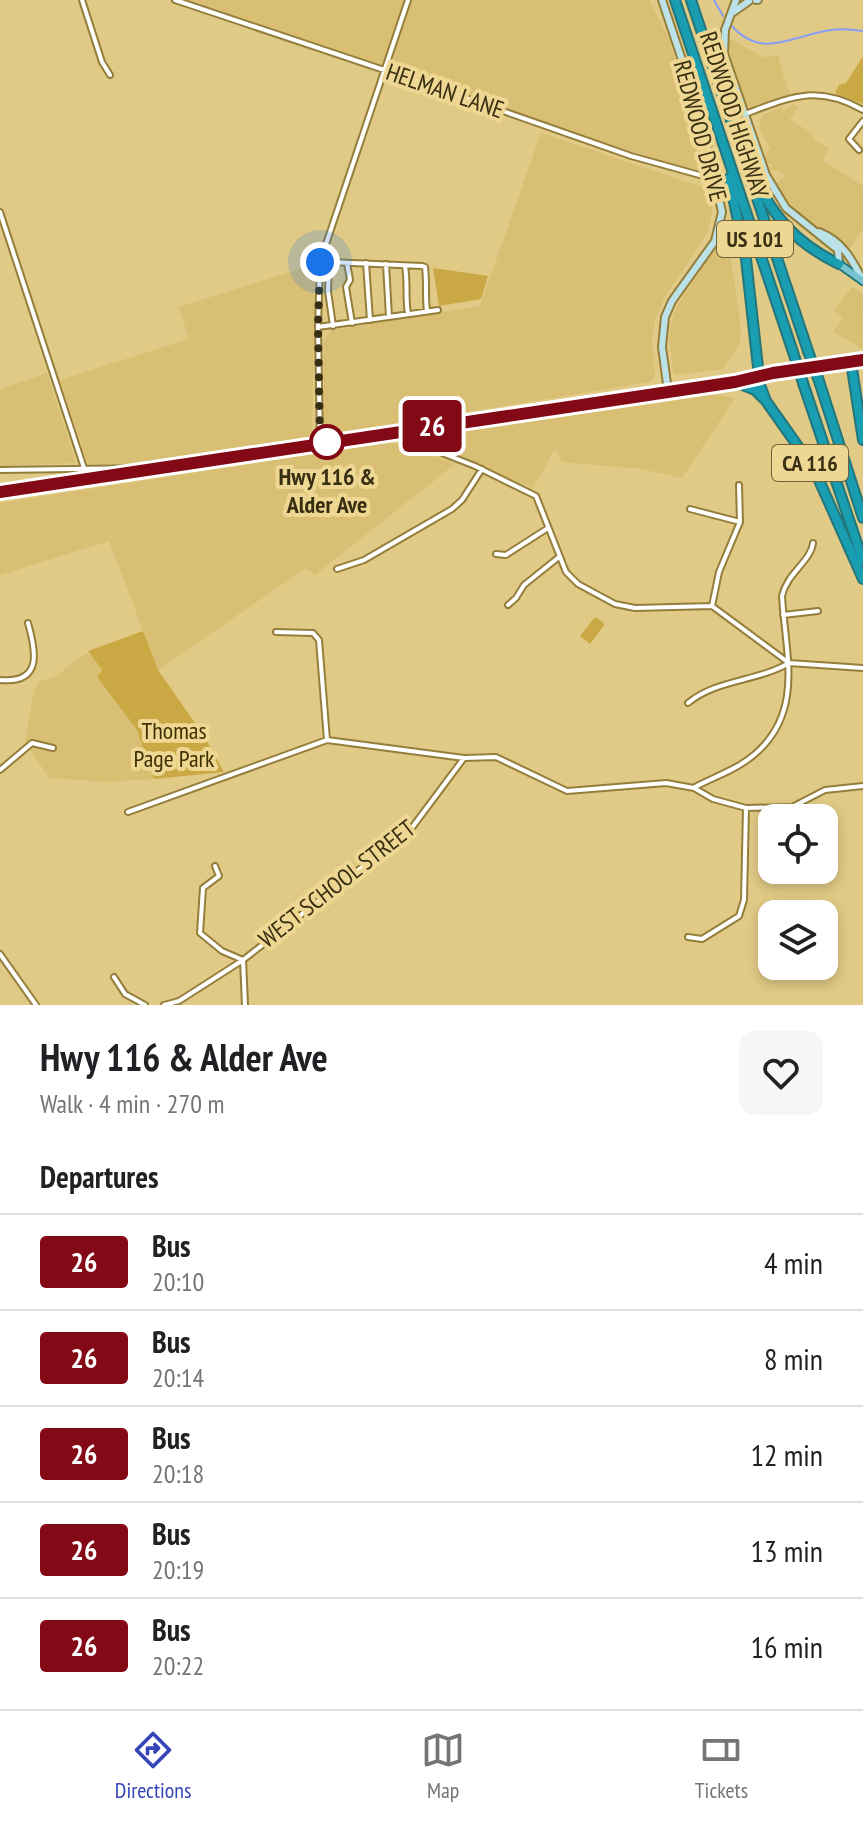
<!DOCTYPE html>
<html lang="en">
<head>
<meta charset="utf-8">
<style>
  body { margin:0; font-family:"PT Sans Narrow",sans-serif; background:#f6f6f6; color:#202124; height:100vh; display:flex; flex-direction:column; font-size:30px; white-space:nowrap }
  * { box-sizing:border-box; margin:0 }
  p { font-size:26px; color:#757577 }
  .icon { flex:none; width:44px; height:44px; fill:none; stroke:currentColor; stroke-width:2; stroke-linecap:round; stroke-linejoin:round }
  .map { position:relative; height:1005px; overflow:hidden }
  .panel { display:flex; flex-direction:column; background:#fff; flex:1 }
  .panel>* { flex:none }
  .badge { padding:0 16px; border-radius:6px; font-size:28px; line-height:52px }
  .controls { position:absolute; left:758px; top:804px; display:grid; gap:16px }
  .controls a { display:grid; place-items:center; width:80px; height:80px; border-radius:16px; background:#fff; box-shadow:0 4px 12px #0003; font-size:40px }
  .you { position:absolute; width:40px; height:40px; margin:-20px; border:6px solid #fff; border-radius:50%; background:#1a73e8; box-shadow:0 0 0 12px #1a73e833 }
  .map>.badge { position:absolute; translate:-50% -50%; box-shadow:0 0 0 4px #fff }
  h2 { padding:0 40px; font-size:30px; line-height:72px }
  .round { display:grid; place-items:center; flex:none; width:84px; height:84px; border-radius:16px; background:#f6f6f6 }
  .headline { display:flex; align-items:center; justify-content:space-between; height:136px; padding:0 40px }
  h1 { font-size:38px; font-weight:800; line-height:60px }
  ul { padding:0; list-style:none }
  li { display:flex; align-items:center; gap:24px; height:96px; padding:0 40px; border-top:2px solid #e0e0e0 }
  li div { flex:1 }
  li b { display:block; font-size:30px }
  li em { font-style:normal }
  li .badge { min-width:88px; font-weight:700; text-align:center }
  .tabs { display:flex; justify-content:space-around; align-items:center; height:112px; border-top:2px solid #e0e0e0; background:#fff; font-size:22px; color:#757577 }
  .tabs a { display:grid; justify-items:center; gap:4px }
  .tabs .on { color:#3545b7 }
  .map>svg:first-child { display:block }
</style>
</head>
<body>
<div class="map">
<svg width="863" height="1005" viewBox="0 0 863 1005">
  <rect width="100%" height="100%" fill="#e1ca86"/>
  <path fill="#d9bf73" d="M186 0H649L669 38 706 168 703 171 686 170Z
    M724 39 732 40 763 57 778 56 787 88 791 93 751 107 745 104 727 58Z
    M793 104 798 108 790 119 812 134 813 139 829 148 822 160 863 186V229L850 248 796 215 775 184 786 175 770 169 773 165 767 163 765 156 770 148 759 128 761 123 759 121 764 114 781 108 783 111Z
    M541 133 705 188 710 198 712 211 708 232 665 297 655 321 652 338 655 376 650 382 327 435 323 431 324 340 330 331 480 306Z
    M727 231 741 328 739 345 722 369 676 375 673 371 669 339 671 323 676 308 714 250 722 233Z
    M315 264 312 437 309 440 157 464H88L60 380 189 339 179 307Z
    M852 287 863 294 862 352 861 348 833 332 843 318 834 310Z
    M47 373 76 463 0 466V389Z
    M709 394 735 398 682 478 641 469 562 462 555 449 533 488 433 447 426 442 427 437 433 431 566 411 590 412Z
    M391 442 455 464 315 575 306 568 158 670 109 541 0 575V503Z
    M89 653 102 670 97 677 137 730 154 779 107 782 49 778 25 742 34 691 38 682 56 677 78 658Z"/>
  <path fill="#caa944" d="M863 56V104L835 93 839 85 846 83Z
    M433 268 488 276 481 299 439 306Z
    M595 617 605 624 590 644 580 636Z
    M143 631 158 670 204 736 224 772 154 779 145 760V754L137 730 97 677 102 670 88 651Z"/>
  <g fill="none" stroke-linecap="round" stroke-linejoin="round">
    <path stroke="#889ff4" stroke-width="2" d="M714 0 723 16
      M732 26C761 59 791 37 825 31 838 28 850 29 863 31"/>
    <g stroke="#947e3b" stroke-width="8">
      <path id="street" d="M82 0 102 62 110 75
        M175 0 426 84 631 156 714 179
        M745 114C791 97 817 84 863 110
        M859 150 849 139 863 121
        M0 212 84 468
        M347 263 350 280 346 287 352 323
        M366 263 370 320
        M386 264 389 317
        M405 266C408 284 405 296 408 314
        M333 326 328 291 329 262 422 266 425 267C427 283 425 296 427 311
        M318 327 438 310
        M415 429 419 444 475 466 536 496 566 572 578 584 615 604 635 608 712 606 789 663 863 668
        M320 443 318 327 320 262 408 0
        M0 470 145 468
        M690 509 740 522
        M496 554 506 555 548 528
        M337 569 364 560 452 509 462 500 482 469
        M508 605 516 598 524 585 559 557
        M712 606 719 572 740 522 739 485
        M783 615 818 611
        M276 632 313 633 319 640 327 740
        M0 680C43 684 36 651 28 623
        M688 703C717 679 756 682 789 663
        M0 770 32 743 53 748
        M695 787C714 777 738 769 755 754 805 711 785 652 782 596 787 573 811 561 813 543
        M128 812 327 740 464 758
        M215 866 219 876 203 888 200 933 222 951 243 960
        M688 937 702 939 739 916 744 900 746 808
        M0 954 36 1005
        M243 960 245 1005
        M114 977 125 994 145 1005
        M164 1005 179 1001 243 960 411 829 464 758 496 757 567 791 666 783 694 788 713 799 746 808 792 807 825 790 863 786"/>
    </g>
    <g stroke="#947e3b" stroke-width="10">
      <path id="secondary" d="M662 0 700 114 722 212 715 241 672 301 665 317 662 347 668 391
        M736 0 725 30 724 54 766 175 786 208 838 250 839 264
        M756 0H758
        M732 13 749 1
        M819 232C842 241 852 259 863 281"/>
    </g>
    <g stroke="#24767a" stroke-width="10">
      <path id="primary" d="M839 264 863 281
        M0 492 735 382 773 373 863 360"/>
    </g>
    <g stroke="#24767a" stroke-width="12">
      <path id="highway" d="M675 0 793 352
        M691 0 808 351
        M729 178 746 259 760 385 766 401
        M756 178C772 218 801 246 839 264
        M851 362 863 440
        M819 381 863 518
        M735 382 755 390 766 401 814 469 863 579
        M803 383 863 561"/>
    </g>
    <use href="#street" stroke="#fff" stroke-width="4"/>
    <use href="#secondary" stroke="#bae2e8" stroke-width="6"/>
    <use href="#primary" stroke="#75c4d0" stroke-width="6"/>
    <use href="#highway" stroke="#199db1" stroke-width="8"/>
    <g stroke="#24767a" stroke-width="12" stroke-linecap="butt">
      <path id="highway-bridge" d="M808 351 819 381
        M793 352 803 383"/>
    </g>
    <use href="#highway-bridge" stroke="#199db1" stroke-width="8"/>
  </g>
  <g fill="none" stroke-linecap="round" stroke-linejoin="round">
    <g stroke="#fff" stroke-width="18">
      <path id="line" d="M0 492 735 382 773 373 863 360"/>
    </g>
    <use href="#line" stroke="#840916" stroke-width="12"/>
    <path stroke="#382f13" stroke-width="8" stroke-dasharray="0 14.4" d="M320 262 318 327 320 444 327 442"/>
  </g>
  <circle fill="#fff" stroke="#840916" stroke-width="4" cx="327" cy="442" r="16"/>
  <g text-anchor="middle" stroke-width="8" stroke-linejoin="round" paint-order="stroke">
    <g fill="#eed792" stroke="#6f6139" stroke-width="2">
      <rect x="717" y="221" width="76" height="36" rx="6"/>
      <rect x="772" y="445" width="76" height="36" rx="6"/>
    </g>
    <g font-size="22" font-weight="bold" fill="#382f13">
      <text x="755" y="247">US 101</text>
      <text x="810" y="471">CA 116</text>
    </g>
    <g font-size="24" fill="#382f13" stroke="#eed792">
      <text transform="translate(445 91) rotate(19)" y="8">HELMAN LANE</text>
      <text transform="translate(734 115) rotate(72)" y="8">REDWOOD HIGHWAY</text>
      <text transform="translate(700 131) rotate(75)" y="8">REDWOOD DRIVE</text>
      <text transform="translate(337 884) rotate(-38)" y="8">WEST SCHOOL STREET</text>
    </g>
    <g font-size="24" font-weight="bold" fill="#382f13" stroke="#eed792">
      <text x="327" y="485">Hwy 116 &amp;<tspan x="327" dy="28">Alder Ave</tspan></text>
    </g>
    <g font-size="24" fill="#3c2f01" stroke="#eed792">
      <text x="174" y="739">Thomas<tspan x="174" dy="28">Page Park</tspan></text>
    </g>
  </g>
</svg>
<div class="controls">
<a><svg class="icon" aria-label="locate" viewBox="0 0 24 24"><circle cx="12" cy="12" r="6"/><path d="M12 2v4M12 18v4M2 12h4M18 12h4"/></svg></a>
<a><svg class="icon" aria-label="layers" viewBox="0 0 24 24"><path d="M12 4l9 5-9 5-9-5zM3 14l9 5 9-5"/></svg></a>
</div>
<div class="you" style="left:320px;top:262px"></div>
<b class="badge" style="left:432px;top:426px;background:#840916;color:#fff">26</b>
</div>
<section class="panel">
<div class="headline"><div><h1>Hwy 116 &amp; Alder Ave</h1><p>Walk · 4 min · 270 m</p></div><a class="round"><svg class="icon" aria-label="heart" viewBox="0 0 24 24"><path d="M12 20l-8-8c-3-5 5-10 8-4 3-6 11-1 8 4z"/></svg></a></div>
<h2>Departures</h2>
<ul>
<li><span class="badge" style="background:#840916;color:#fff">26</span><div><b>Bus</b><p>20:10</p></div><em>4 min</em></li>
<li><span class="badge" style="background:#840916;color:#fff">26</span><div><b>Bus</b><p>20:14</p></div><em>8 min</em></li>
<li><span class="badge" style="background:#840916;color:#fff">26</span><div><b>Bus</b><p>20:18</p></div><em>12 min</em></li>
<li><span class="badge" style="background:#840916;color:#fff">26</span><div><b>Bus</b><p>20:19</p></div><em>13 min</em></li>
<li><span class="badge" style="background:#840916;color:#fff">26</span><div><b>Bus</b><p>20:22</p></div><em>16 min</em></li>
</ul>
</section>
<nav class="tabs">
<a class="on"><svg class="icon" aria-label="directions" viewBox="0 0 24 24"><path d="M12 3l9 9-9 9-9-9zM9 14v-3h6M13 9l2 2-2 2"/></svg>Directions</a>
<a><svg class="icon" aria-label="map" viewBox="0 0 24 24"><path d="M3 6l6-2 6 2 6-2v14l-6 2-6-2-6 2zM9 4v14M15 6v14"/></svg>Map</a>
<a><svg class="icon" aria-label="tickets" viewBox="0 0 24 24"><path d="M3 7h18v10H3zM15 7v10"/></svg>Tickets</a>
</nav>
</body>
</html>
